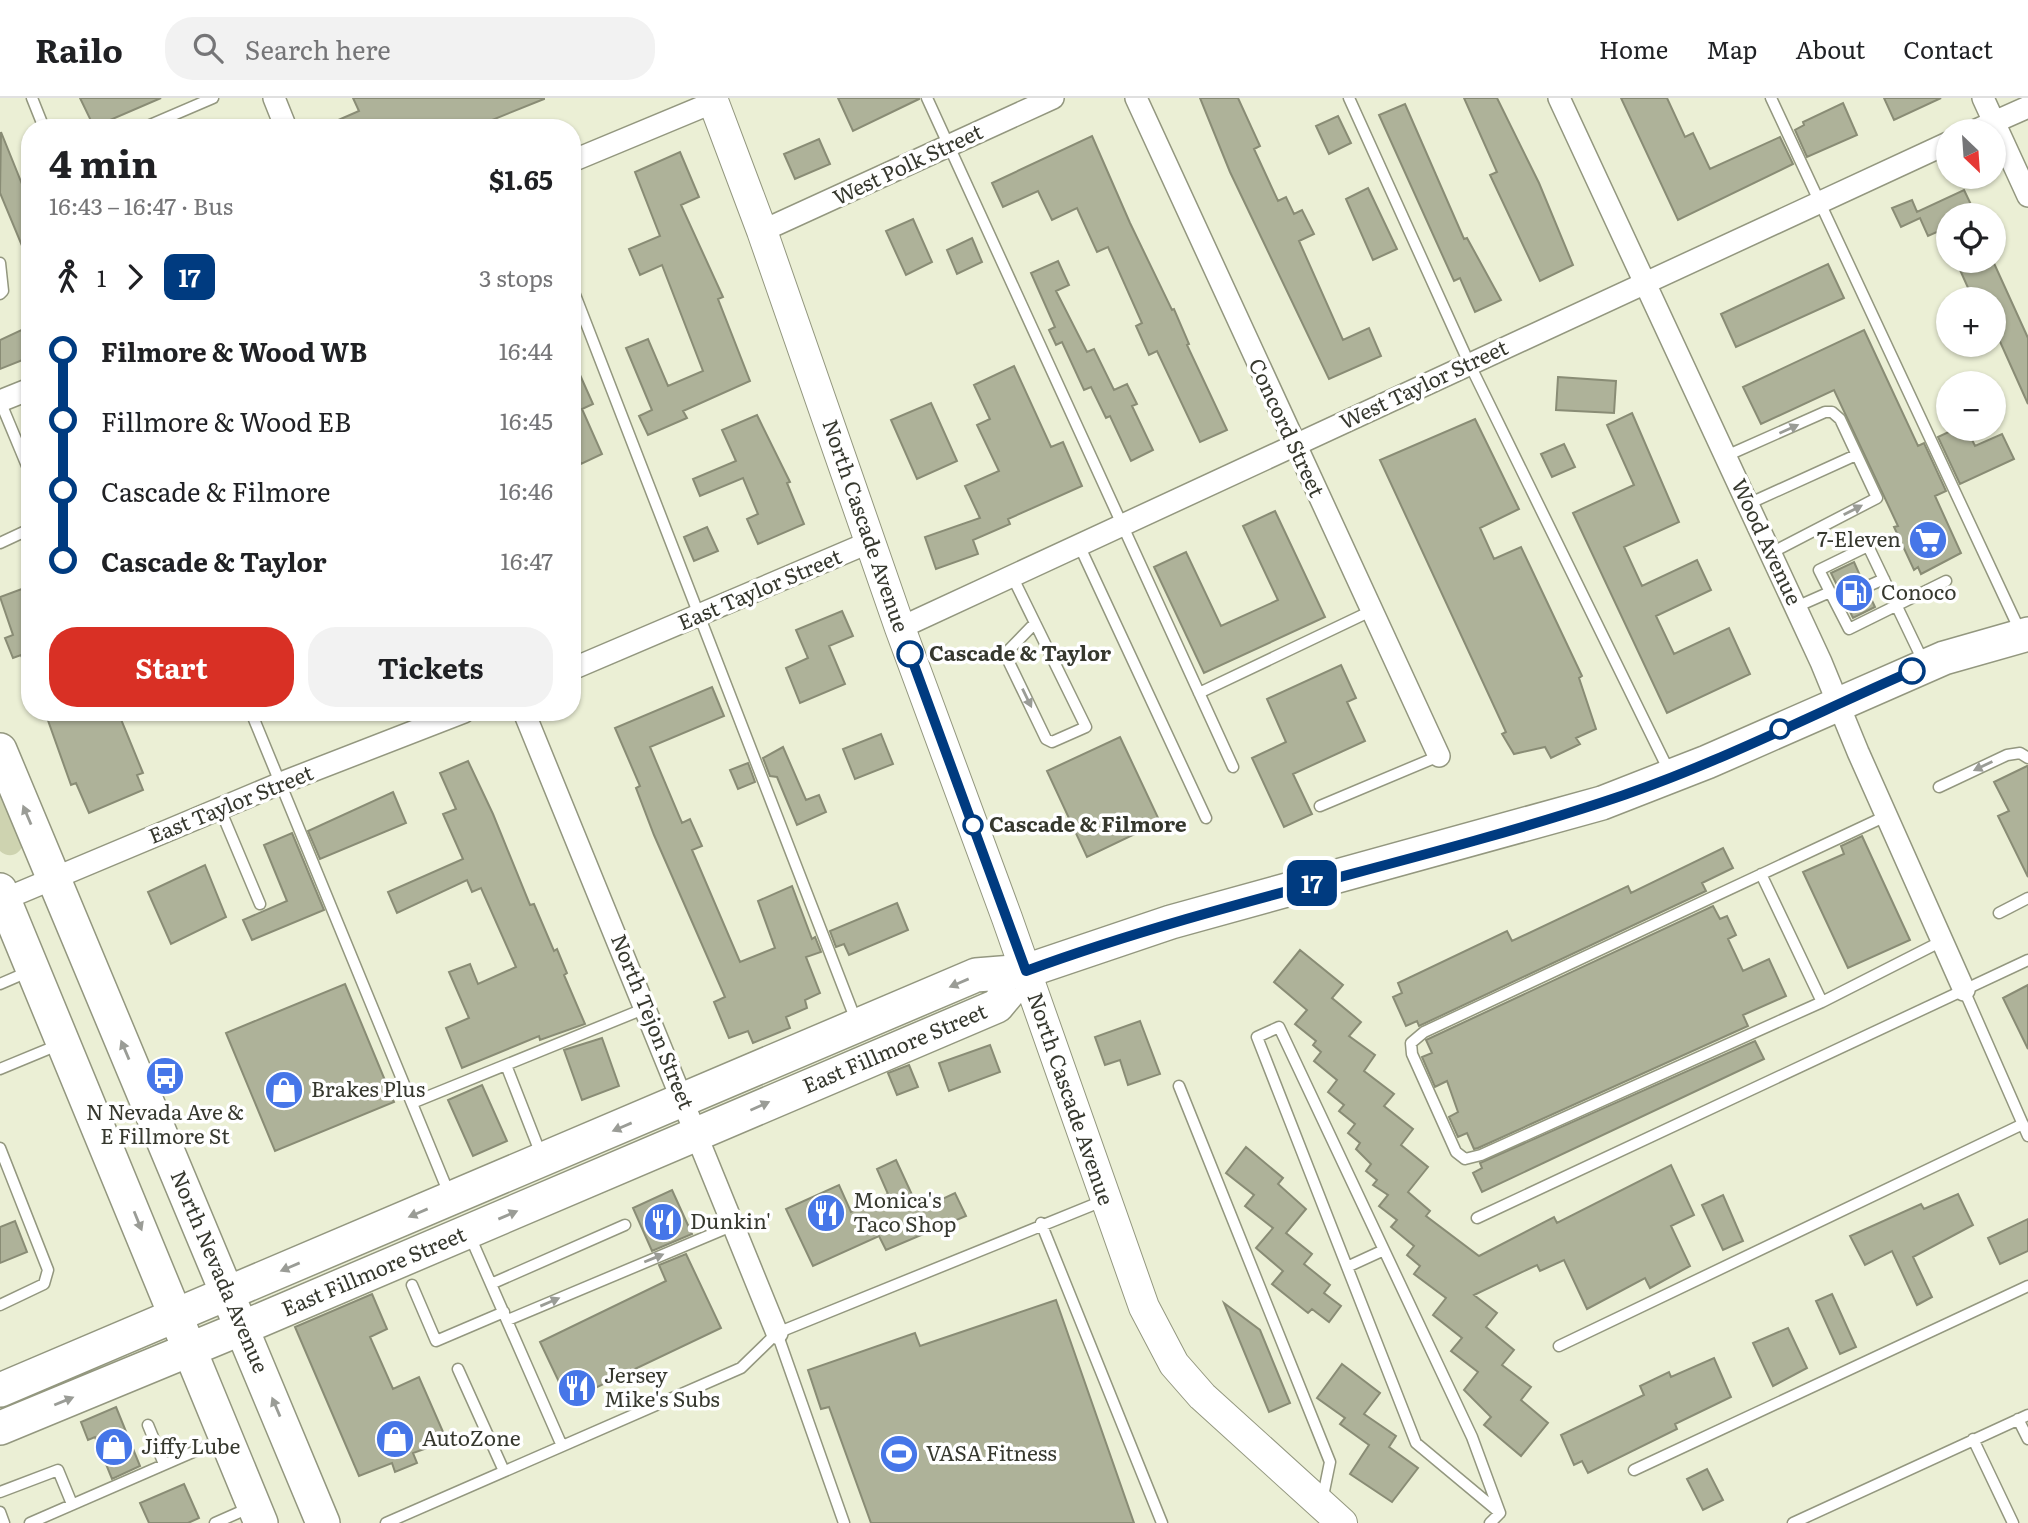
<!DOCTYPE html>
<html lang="en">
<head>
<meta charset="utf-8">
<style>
  body { margin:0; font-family:Literata,serif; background:#f2f2f2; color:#202124; height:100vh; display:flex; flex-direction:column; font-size:26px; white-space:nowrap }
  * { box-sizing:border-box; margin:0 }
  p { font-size:23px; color:#757577 }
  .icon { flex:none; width:38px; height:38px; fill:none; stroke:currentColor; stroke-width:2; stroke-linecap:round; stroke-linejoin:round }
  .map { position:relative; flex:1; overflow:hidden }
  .panel { position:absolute; left:21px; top:21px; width:560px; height:602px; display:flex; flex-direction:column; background:#fff; border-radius:28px; box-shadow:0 2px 5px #0004 }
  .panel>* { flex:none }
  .badge { padding:0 14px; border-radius:10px; font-size:24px; line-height:46px }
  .needle { width:46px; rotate:155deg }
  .controls { position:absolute; left:1936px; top:21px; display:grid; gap:14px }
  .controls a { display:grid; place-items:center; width:70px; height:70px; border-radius:50%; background:#fff; box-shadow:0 2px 5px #0004; font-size:35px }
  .map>.badge { position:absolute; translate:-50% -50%; box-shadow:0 0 0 4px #fff }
  .legs { display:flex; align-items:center; gap:10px; height:77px; padding:0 28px; font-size:23px }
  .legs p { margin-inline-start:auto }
  .head { display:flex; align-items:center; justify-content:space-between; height:119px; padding:0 28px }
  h1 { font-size:38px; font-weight:700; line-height:52px }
  .primary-button { display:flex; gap:14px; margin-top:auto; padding:14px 28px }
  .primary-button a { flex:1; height:80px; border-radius:28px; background:#d93025; color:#fff; font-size:28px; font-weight:700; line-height:80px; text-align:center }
  .primary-button a+a { background:#f2f2f2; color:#202124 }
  ul { padding:0 28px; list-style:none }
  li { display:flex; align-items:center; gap:24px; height:70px; font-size:26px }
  li i { display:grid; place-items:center; width:10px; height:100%; margin:0 9px; background:currentColor }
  li i::after { content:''; width:18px; height:18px; margin:-9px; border:5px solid; border-radius:50%; background:#fff }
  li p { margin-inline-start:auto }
  li:first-child i { background:linear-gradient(#0000 50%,currentColor 0) }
  li:last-child i { background:linear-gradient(currentColor 50%,#0000 0) }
  header { display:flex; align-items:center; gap:42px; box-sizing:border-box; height:98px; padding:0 35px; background:#fff; border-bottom:2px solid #e0e0e0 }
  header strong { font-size:33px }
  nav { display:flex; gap:38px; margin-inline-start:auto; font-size:24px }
  .search { width:490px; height:63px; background:#f2f2f2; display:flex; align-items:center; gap:18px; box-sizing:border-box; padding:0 24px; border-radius:28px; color:#757577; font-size:26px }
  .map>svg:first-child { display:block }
</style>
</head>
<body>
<header>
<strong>Railo</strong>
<div class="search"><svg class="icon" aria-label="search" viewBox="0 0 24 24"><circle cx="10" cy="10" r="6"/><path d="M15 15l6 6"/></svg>Search here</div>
<nav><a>Home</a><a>Map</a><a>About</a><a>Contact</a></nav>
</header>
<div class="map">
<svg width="2028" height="1425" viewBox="0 0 2028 1425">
  <rect width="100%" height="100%" fill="#ebefd5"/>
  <path fill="#ced3b0" d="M0 684 23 747C19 757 9 761 0 753Z"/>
  <path fill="#aeb299" stroke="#898c75" stroke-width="2" d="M80 0H161L94 29Z
    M353 0H544V1L492 22 495 30H320L359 13Z
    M838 0H919V1L853 33Z
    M1200 0H1238L1260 48 1254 51 1278 103 1286 99 1294 116 1302 112 1314 136 1299 143 1343 242 1369 230 1381 258 1329 281 1230 74Z
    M1464 0H1497L1539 85 1573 167 1540 183 1490 77 1497 74Z
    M1621 0H1667L1685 39 1693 35 1710 71 1780 39 1793 66 1678 122Z
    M1884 0H1941L1894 22Z
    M1843 5 1857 37 1807 59 1795 32 1804 27 1803 24Z
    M1405 6 1464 141 1467 140 1501 202 1475 214 1460 180 1454 183 1379 17Z
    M1338 18 1351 45 1329 56 1316 28Z
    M1 34 30 106V167L0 95Z
    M1092 38 1130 125 1172 212 1174 211 1189 246 1187 247 1227 332 1200 344 1157 253 1149 257 1136 228 1142 225 1108 149 1097 154 1077 110 1052 122 1038 93 1003 109 992 85Z
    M819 41 830 66 795 81 784 56Z
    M680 54 699 99 681 107 723 199 718 201 750 283 683 313 687 320 648 337 639 318 652 312 626 250 648 241 668 288 703 273 662 167 640 177 629 151 660 138 635 74Z
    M1368 90 1397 151 1373 162 1346 101Z
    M1964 92 1976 117H1948V129L1928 138 1920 120 1901 129 1892 110 1912 102 1917 114Z
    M913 121 932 164 906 177 886 133Z
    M972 140 982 164 957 176 947 152Z
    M1058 163 1069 187 1056 193 1087 254 1094 251 1114 292 1127 286 1137 306 1132 308 1153 352 1131 363 1110 318 1106 320 1091 289 1084 292 1062 244 1056 247 1049 232 1055 229 1031 175Z
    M1956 163H1993L2028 240V306L1993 228V201H1973Z
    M1828 166 1844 200 1736 249 1721 216Z
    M30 228V259L0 271V242Z
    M1864 232 1918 348 1924 345 1946 393 1935 398 1961 455 1921 476 1918 469 1914 472 1894 429 1898 428 1834 292 1761 326 1743 289Z
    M572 259 593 306 582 311 602 356 581 366 572 346Z
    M1014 268 1051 349 1063 344 1082 388 1008 421 1010 426 973 442 978 456 936 471 925 439 980 420 965 388 999 373 977 327 990 321 974 287Z
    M1558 279 1616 283 1614 315 1556 312Z
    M931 305 957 363 917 381 891 322Z
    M1632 315 1679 424 1624 449 1642 488 1697 462 1711 492 1656 518 1674 556 1729 530 1750 576 1667 615 1573 415 1634 387 1607 327Z
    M757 317 790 384 787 385 804 426 758 446 747 421 758 416 743 380 700 398 693 381 736 363 722 332Z
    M1475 321 1519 411 1480 430 1494 461 1521 449 1582 578 1579 580 1596 631 1576 640 1580 646 1551 660 1545 649 1514 656 1502 636 1506 634 1380 362Z
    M1955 331H1967L1975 348 2002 336 2014 361 1960 386 1938 339Z
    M1564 346 1575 369 1552 379 1541 356Z
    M1275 413 1325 519 1204 575 1154 469 1186 454 1221 528 1278 502 1243 428Z
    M707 429 718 453 694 463 684 439Z
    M1854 464 1862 482 1859 493 1869 496 1875 509 1853 520 1831 475Z
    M30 488V575L28 576 21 557 13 560 5 540 13 537 0 499Z
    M842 513 853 538 829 548 845 586 800 605 786 570 808 560 796 532Z
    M1341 567 1356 600 1347 604 1365 643 1293 676 1312 716 1284 729 1252 660 1286 644 1267 601Z
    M712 589 724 618 650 649 682 725 690 721 702 748 692 752 740 864 775 850 758 803 792 788 812 841 815 839 821 854 806 859 820 895 805 902 807 910 786 919 790 930 753 945 748 933 729 940 714 904 725 899 654 737 636 690 640 688 615 630Z
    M45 614H118L143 675 137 677 143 692 89 715 76 685 71 687Z
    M881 636 893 666 855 681 843 651Z
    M1120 639 1160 724 1087 759 1047 673Z
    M783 649 806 702 819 697 826 714 797 727 777 679 770 678 763 660Z
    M468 663 493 716 530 807 534 806 554 853 557 851 567 875 564 877 585 926 540 942 539 938 462 970 446 930 469 920 449 874 470 866 478 886 516 869 481 790 472 794 467 782 397 815 388 794 463 761 443 716 456 711 440 675Z
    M748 665 755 684 738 691 730 672Z
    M2027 668H2028V779L1998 718 2009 713 1994 684Z
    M393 694 406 725 320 761 308 733Z
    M292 735 324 812 252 842 243 822 287 803 264 747Z
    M1862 738 1910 842 1848 870 1803 774 1844 756 1841 748Z
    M1723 750 1733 770 1702 785 1706 793 1419 928 1417 923 1406 928 1393 899 1402 895 1398 885 1507 833 1512 843 1628 788 1631 795Z
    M205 767 226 819 171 846 148 794Z
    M897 805 908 832 849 857 844 846 836 849 830 833Z
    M1713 808 1720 821 1727 818 1736 837 1728 841 1743 873 1769 861 1786 898 1743 917 1748 928 1478 1050 1474 1051 1467 1035 1458 1039 1449 1019 1458 1014 1447 983 1435 989 1422 959 1432 955 1426 942Z
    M1300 852 1343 887 1332 900 1361 924 1349 938 1375 957 1364 973 1394 996 1384 1008 1413 1031 1401 1047 1428 1069 1408 1094 1430 1113 1426 1118 1479 1158 1554 1119 1557 1125 1671 1067 1694 1117 1671 1128 1690 1168 1650 1190 1645 1180 1587 1211 1564 1162 1540 1173 1537 1167 1474 1197 1497 1215 1486 1229 1514 1252 1502 1267 1531 1289 1521 1302 1548 1325 1521 1358 1484 1327 1491 1319 1464 1292 1478 1274 1451 1253 1462 1240 1433 1217 1446 1200 1414 1176 1420 1168 1407 1157 1414 1148 1391 1129 1397 1122 1379 1108 1388 1097 1373 1087 1377 1082 1366 1073 1371 1066 1356 1051 1360 1045 1348 1035 1355 1026 1339 1013 1344 1007 1328 994 1337 982 1314 963 1321 954 1313 947 1316 943 1295 926 1307 912 1274 884Z
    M345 886 394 1004 275 1053 226 935Z
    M2028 887V951L2003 900Z
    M1140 923 1160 976 1128 987 1120 962 1105 967 1095 939Z
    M602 940 619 988 582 1002 564 952Z
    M1755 943 1764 961 1482 1094 1473 1075 1482 1070 1480 1065Z
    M990 947 1000 974 949 993 939 965Z
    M909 967 918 989 897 997 888 975Z
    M482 987 507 1043 473 1058 448 1002Z
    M1246 1049 1283 1080 1278 1086 1306 1111 1286 1135 1312 1156 1304 1166 1330 1187 1324 1195 1341 1208 1329 1224 1312 1211 1308 1215 1272 1186 1283 1173 1256 1150 1273 1130 1245 1108 1254 1097 1226 1075Z
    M896 1062 919 1112 955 1095 966 1118 886 1152 879 1138 813 1168 786 1111 839 1087 851 1114 888 1096 877 1071Z
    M672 1092 692 1136 652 1153 633 1110Z
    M1958 1096 1973 1127 1913 1159 1932 1199 1917 1207 1892 1153 1865 1167 1850 1138 1921 1106 1924 1111Z
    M1723 1097 1743 1143 1723 1152 1702 1107Z
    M2028 1121V1153L2000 1166 1988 1140Z
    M15 1123 27 1154 0 1165V1129Z
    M686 1156 721 1230 568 1303 540 1244 666 1183 659 1167Z
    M372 1196 387 1231 370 1239 393 1291 419 1279 447 1343 413 1355 417 1365 395 1374 392 1365 359 1378 295 1229Z
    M1832 1196 1856 1249 1840 1256 1816 1203Z
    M1056 1202 1134 1425H871L829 1309 821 1311 808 1272 915 1235 920 1248Z
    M1224 1205 1260 1232 1290 1305 1269 1314Z
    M1788 1230 1807 1270 1773 1288 1753 1245Z
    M1714 1260 1731 1299 1675 1326 1677 1331 1588 1375 1582 1363 1574 1367 1561 1337 1644 1297 1640 1288 1669 1274 1671 1279Z
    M1342 1266 1380 1295 1364 1316 1396 1338 1389 1349 1418 1370 1392 1404 1350 1376 1369 1347 1340 1326 1345 1320 1317 1300Z
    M116 1309 140 1368 112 1381 95 1339 88 1342 81 1324Z
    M1707 1371 1723 1402 1703 1412 1687 1381Z
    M184 1386 199 1420 188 1425H149L140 1405Z"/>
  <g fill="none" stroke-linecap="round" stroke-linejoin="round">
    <g stroke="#93977f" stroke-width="13">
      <path id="lane" d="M32 0 44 30
        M927 0 1233 669
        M1349 0 1469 265 1669 673
        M1771 0 2021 535
        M143 30 213 0
        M0 165 3 193 0 196
        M572 189 857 925
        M0 303 30 375
        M1726 358 1825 314H1832L1840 321 1877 400 1771 455
        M1748 406 1856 357
        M0 445 30 431
        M1079 447 1206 720
        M1012 478 1086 629 1052 644 1046 641 1005 556 1035 525
        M1866 489 1884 481
        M1830 494 1849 531 1946 483
        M1796 509 1830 494 1819 472 1868 448 1924 565
        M1199 595 1371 513
        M251 614 450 1098
        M1939 689 2007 657 2020 655 2028 660
        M1320 708 1439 658
        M220 711 260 806
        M1886 718 1424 934 1411 945 1412 956 1456 1054 1465 1061 1481 1057 1822 904 1942 843
        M1761 776 1822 904
        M1999 815 2028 800
        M0 886 30 873
        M1964 892 2028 1038
        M1279 929 1472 1339 1500 1415 1416 1345 1257 939Z
        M506 967 542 1059
        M0 971 58 947
        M1179 988 1330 1364 1322 1403
        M412 1005 646 910
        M0 1050 48 1172 44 1186 0 1207
        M1477 1120 2028 862
        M1041 1125 1162 1425
        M469 1136 562 1348
        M1347 1169 1384 1152
        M491 1186 625 1127
        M412 1187 436 1243 504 1214
        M508 1222 734 1127
        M777 1235 844 1425
        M1559 1248 2023 1026
        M458 1271 504 1373
        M2018 1321 2028 1341
        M148 1327 164 1366
        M1973 1341 2013 1425
        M1634 1372 2028 1188
        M0 1394 58 1372 72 1406
        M0 1414 4 1425
        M30 1425 223 1341
        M215 1425 249 1410
        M386 1425 741 1270 777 1235 1105 1102
        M1490 1425 1500 1415
        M1793 1425 2028 1317"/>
    </g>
    <g stroke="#93977f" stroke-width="24">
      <path id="street" d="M274 0 286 30
        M1136 0 1439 658
        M1559 0 1821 564 1858 654 1964 892
        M1983 0 2028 98
        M1974 33 2028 9
        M572 63 714 4
        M762 133 1053 0
        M0 303 30 291
        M900 530 1948 45
        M572 571 870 444
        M524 614 777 1235
        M0 803 281 685 464 614"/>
    </g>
    <g stroke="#93977f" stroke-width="32">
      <path id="secondary" d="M712 0 762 133 900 530 1007 820 1144 1209 1174 1266 1202 1298 1342 1425"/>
    </g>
    <g stroke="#93977f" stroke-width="36">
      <path id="primary" d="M0 652 323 1425
        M0 792 261 1425
        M0 1292 976 877 1026 873 1171 824 1602 705 1707 664 1944 560 2028 536
        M0 1330 242 1230 997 908 1026 873"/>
    </g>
    <use href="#lane" stroke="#fff" stroke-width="10"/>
    <use href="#street" stroke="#fff" stroke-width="21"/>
    <use href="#secondary" stroke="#fff" stroke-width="30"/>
    <use href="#primary" stroke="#fff" stroke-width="33"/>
  </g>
  <defs><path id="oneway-solid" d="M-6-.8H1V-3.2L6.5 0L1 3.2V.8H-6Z" transform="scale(1.75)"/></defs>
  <g fill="#9a9c96">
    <use href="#oneway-solid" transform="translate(1789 331) rotate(-24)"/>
    <use href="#oneway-solid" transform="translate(1853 412) rotate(-27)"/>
    <use href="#oneway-solid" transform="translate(1027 600) rotate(64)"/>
    <use href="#oneway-solid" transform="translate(1983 668) rotate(154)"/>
    <use href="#oneway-solid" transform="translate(27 717) rotate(-113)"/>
    <use href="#oneway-solid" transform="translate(959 885) rotate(157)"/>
    <use href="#oneway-solid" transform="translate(125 952) rotate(-113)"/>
    <use href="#oneway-solid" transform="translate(760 1008) rotate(-24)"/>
    <use href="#oneway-solid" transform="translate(622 1029) rotate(157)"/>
    <use href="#oneway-solid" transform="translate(418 1115) rotate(157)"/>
    <use href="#oneway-solid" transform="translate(508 1117) rotate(-23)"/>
    <use href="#oneway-solid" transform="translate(138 1123) rotate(68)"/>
    <use href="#oneway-solid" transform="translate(654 1160) rotate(-22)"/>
    <use href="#oneway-solid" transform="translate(290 1169) rotate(157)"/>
    <use href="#oneway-solid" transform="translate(550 1204) rotate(-23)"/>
    <use href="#oneway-solid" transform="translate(64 1303) rotate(-22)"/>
    <use href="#oneway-solid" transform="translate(276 1309) rotate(-113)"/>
  </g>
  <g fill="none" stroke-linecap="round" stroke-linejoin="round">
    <g stroke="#fff" stroke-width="16">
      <path id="line-1" d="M910 556 1026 873C1214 804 1410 767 1600 705 1707 671 1809 618 1912 573"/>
    </g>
    <use href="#line-1" stroke="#003b80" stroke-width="10"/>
  </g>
  <defs>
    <g id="supermarket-disc" transform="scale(2.0125)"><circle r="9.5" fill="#4676e8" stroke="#fff"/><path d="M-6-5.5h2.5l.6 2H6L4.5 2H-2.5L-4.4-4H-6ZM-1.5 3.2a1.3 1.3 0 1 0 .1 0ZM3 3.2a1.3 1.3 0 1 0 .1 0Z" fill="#fff"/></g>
    <g id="fuel-disc" transform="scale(2.0125)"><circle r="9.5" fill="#4676e8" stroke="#fff"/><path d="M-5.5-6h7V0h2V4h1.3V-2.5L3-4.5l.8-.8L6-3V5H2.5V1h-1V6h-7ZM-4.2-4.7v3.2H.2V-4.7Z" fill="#fff"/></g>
    <g id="bus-disc" transform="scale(2.0125)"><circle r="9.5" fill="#4676e8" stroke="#fff"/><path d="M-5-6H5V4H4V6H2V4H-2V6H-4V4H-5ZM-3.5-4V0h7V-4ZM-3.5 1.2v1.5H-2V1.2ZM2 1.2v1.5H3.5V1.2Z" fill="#fff"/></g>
    <g id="shop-disc" transform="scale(2.0125)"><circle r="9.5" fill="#4676e8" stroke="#fff"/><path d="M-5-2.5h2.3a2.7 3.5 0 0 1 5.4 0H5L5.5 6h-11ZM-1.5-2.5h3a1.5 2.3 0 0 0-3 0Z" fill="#fff"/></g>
    <g id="restaurant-disc" transform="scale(2.0125)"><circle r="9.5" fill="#4676e8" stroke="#fff"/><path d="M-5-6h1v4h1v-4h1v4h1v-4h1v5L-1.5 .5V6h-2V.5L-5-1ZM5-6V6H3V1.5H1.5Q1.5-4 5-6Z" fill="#fff"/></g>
    <g id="stadium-disc" transform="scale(2.0125)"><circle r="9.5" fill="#4676e8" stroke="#fff"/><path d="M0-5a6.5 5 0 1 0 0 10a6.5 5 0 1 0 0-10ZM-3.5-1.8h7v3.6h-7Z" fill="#fff"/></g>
  </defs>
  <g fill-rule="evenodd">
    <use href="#supermarket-disc" x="1928" y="442"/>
    <use href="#fuel-disc" x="1854" y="495"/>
    <use href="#bus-disc" x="165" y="978"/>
    <use href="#shop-disc" x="284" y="992"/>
    <use href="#restaurant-disc" x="826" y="1115"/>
    <use href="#restaurant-disc" x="663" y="1124"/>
    <use href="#restaurant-disc" x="577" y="1290"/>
    <use href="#shop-disc" x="395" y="1341"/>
    <use href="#shop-disc" x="114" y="1349"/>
    <use href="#stadium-disc" x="899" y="1356"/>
  </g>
  <g fill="#fff" stroke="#003b80" stroke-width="3.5">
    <circle cx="910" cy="556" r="12"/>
    <circle cx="1912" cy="573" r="12"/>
    <circle cx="1780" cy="631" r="9"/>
    <circle cx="973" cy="727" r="9"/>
  </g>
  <g text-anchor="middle" stroke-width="7" stroke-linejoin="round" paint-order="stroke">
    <g font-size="21" fill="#36382e" stroke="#fff">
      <text transform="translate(908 67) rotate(-25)" y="7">West Polk Street</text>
      <text transform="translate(1424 287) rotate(-25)" y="7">West Taylor Street</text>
      <text transform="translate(1286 330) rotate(65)" y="7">Concord Street</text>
      <text transform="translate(865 428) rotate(71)" y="7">North Cascade Avenue</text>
      <text transform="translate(1766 444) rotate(65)" y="7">Wood Avenue</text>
      <text transform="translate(760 492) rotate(-23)" y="7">East Taylor Street</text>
      <text transform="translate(231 707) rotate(-22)" y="7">East Taylor Street</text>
      <text transform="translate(652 924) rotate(68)" y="7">North Tejon Street</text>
      <text transform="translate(895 951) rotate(-23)" y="7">East Fillmore Street</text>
      <text transform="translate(1070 1001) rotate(71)" y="7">North Cascade Avenue</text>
      <text transform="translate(219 1174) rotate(67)" y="7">North Nevada Avenue</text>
      <text transform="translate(374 1174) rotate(-23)" y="7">East Fillmore Street</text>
    </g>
    <g font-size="21" fill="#36382e" stroke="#fff" text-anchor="start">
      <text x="1901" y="449" text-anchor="end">7-Eleven</text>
      <text x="1881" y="502">Conoco</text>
      <text x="311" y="999">Brakes Plus</text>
      <text x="165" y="1022" text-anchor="middle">N Nevada Ave &amp;<tspan x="165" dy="24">E Fillmore St</tspan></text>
      <text x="853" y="1110">Monica's<tspan x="853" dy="24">Taco Shop</tspan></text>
      <text x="690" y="1131">Dunkin'</text>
      <text x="604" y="1285">Jersey<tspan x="604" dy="24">Mike's Subs</tspan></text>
      <text x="422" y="1348">AutoZone</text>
      <text x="141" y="1356">Jiffy Lube</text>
      <text x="926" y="1363">VASA Fitness</text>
    </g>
    <g font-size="21" font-weight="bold" fill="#36382e" stroke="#fff" text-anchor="start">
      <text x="929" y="563">Cascade &amp; Taylor</text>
      <text x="989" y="734">Cascade &amp; Filmore</text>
    </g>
  </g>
</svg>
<div class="controls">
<a><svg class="needle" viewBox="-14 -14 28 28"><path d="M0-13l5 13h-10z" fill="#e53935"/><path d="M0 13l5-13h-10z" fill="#757577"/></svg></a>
<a><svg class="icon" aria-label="locate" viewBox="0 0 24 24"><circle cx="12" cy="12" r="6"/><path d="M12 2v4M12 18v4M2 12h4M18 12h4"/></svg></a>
<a>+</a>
<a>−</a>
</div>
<b class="badge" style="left:1312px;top:785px;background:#003b80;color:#fff">17</b>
<section class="panel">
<div class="head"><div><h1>4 min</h1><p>16:43 – 16:47 · Bus</p></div><b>$1.65</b></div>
<div class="legs"><svg class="icon" aria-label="walk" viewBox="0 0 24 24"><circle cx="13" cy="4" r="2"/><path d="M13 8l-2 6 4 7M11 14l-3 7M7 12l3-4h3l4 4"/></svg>1<svg class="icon" aria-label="forward" viewBox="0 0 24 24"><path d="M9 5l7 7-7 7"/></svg><b class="badge" style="background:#003b80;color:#fff">17</b><p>3 stops</p></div>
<ul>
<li><i style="color:#003b80"></i><b>Filmore &amp; Wood WB</b><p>16:44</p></li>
<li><i style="color:#003b80"></i><span>Fillmore &amp; Wood EB</span><p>16:45</p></li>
<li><i style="color:#003b80"></i><span>Cascade &amp; Filmore</span><p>16:46</p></li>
<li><i style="color:#003b80"></i><b>Cascade &amp; Taylor</b><p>16:47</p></li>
</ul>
<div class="primary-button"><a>Start</a><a>Tickets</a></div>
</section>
</div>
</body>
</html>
